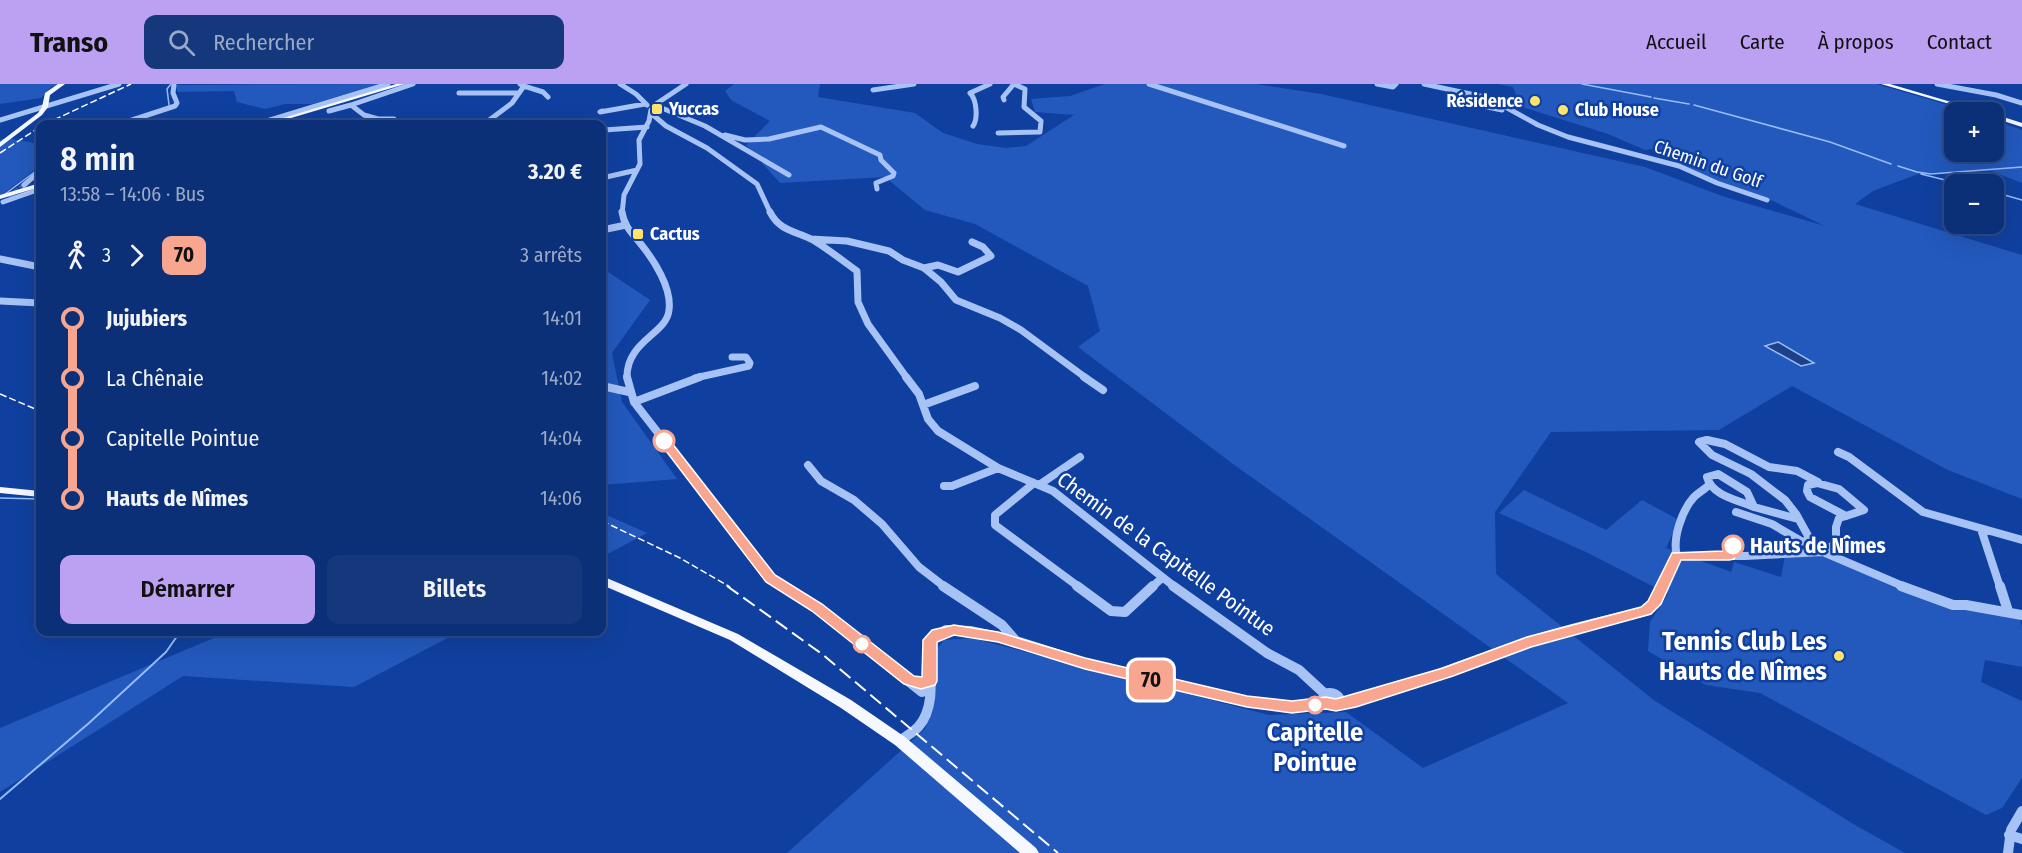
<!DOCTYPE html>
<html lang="fr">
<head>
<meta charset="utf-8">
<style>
  body { margin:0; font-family:"Fira Sans Condensed",sans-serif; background:#15387c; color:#f1f3f6; height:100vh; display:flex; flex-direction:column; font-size:22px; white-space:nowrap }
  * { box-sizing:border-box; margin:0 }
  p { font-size:20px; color:#9aa9c6 }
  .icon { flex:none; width:33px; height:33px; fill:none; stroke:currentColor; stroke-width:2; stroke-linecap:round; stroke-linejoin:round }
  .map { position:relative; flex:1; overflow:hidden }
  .drawer { position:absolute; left:36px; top:36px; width:570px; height:516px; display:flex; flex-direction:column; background:#0c3077; border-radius:12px; box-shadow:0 6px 24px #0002,0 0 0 2px #2c4b89 }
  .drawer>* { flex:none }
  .badge { padding:0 12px; border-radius:9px; font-size:21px; line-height:39px }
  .controls { position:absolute; left:1944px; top:18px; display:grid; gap:12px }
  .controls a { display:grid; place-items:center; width:60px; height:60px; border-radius:12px; background:#0c3077; box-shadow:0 6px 24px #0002,0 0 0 2px #2c4b89; font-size:30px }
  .map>.badge { position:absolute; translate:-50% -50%; box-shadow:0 0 0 3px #fff }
  .legs { display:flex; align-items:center; gap:9px; height:66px; padding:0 24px; font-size:20px }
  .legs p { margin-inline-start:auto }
  .overview { display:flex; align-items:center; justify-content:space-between; height:102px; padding:0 24px }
  h1 { font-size:33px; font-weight:600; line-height:45px }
  .action { display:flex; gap:12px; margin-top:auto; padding:12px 24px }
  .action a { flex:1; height:69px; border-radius:12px; background:#bca0f2; color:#111; font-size:24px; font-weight:600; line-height:69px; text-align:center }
  .action a+a { background:#15387c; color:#f1f3f6 }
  ul { padding:0 24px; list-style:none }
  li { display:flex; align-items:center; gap:21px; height:60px; font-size:22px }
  li i { display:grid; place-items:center; width:9px; height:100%; margin:0 8px; background:currentColor }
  li i::after { content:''; width:15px; height:15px; margin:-8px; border:4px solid; border-radius:50%; background:#0c3077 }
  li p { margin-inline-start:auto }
  li:first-child i { background:linear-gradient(#0000 50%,currentColor 0) }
  li:last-child i { background:linear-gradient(currentColor 50%,#0000 0) }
  header { display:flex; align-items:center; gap:36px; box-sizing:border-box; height:84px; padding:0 30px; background:#bca0f2; color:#111 }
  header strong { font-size:28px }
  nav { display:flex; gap:33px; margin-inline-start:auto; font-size:21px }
  .search { width:420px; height:54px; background:#15387c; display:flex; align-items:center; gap:15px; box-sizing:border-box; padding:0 21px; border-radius:12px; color:#9aa9c6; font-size:22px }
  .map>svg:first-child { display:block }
</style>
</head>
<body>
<header>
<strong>Transo</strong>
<div class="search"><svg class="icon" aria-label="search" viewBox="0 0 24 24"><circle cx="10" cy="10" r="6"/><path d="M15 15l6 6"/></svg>Rechercher</div>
<nav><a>Accueil</a><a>Carte</a><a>À propos</a><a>Contact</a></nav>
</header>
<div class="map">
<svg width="2022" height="769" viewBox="0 0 2022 769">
  <rect width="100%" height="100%" fill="#10409f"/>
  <path fill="#2359bd" d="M0 0H60L51 3 41 14 0 20Z
    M382 0 312 20H285L265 25 237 18 234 7 178 8 175 1Z
    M734 0H820L818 13 915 29 943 49 977 60 1006 64 1026 62 1074 31 1035 28 1031 15 1070 12 1105 0H1256L1321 10 1645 83 1725 113 1825 142 1773 117 1725 101 1684 83 1652 65 1645 66 1608 50 1513 20 1517 13 1513 3 1498 0H1876L1972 28H1954V68H1994V36L2022 46V99L1991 87 1918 90 1873 107 1855 120 2022 171V415L1948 386 1792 302 1719 346 1551 348 1495 428 1496 490 1655 617 1855 741 1905 769H787L925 645 936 607 934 569 944 556 972 554 1269 631 1346 628 1423 684 1568 619 1233 380 1078 263 1100 247 1088 202 975 140 925 126 885 93 780 99 746 61 770 37 731 16 725 7Z
    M6 54 40 60V82L0 112V56Z
    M602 184 650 216 612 269 622 318 677 395 602 401Z
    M1524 406 1606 446 1642 416 1679 436 1666 464 1731 488 1734 478 1781 493 1785 472H1828L1894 503 2019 533 2022 543V583L1985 576 1981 598 2022 617V694L2002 724 1986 731 1760 609 1706 601 1648 567 1650 538 1668 510 1586 468 1499 429Z
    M602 429 647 449 602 473Z
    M228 548H459L354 603 183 592 0 708V644Z"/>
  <path fill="#1d4189" stroke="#98bbf8" stroke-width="1.5" d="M1778 258 1814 279 1801 282 1765 262Z"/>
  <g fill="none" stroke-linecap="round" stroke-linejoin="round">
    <path stroke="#98bbf8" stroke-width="1.5" d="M1582 0 1651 13
      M1654 14 1689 20
      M169 21 167 5 171 0
      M1694 21 1830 58 1891 80
      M1898 82 1917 88
      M1917 88 1931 90 2022 83
      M1921 90 1961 100
      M1994 108 2022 116
      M5 110 40 84
      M0 414 40 415"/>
    <path stroke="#98bbf8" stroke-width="2" d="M0 715 89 639 166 568 180 548"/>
    <path stroke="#345dad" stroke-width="5" stroke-dasharray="5 2" stroke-linecap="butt" d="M9 113 24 101"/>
    <path stroke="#a7c2f5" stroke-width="5" d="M620 0 636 10 647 21
      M1149 0 1344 62
      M1377 0 1393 3 1396 0
      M1424 0 1503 17 1507 19 1498 20 1491 15
      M1937 0 1996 11 2022 19
      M524 2 543 8 548 13
      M873 6 914 0
      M459 9H519
      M1456 14 1454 16 1502 26
      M1004 16 1003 13 1014 0
      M1500 20 1538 41 1568 53 1679 82 1717 99 1767 116
      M657 22 705 42 789 91
      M657 22 656 20 686 0
      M329 27 351 21
      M602 27 600 28 645 20
      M652 30 666 42 707 64 757 100 771 130
      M378 35H394L391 37Z
      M378 35 364 31 351 21 413 0
      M0 36 119 0
      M120 40 175 22 177 19 173 9 174 0
      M257 40 388 0
      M484 40 512 19 524 2 520 0
      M973 42C978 35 977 16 970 9L990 0
      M604 46 647 43
      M998 49 1040 48 1041 37 1024 23 1025 5 1014 0
      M725 51 745 56 769 55 821 43 880 71 881 76 894 89 893 92 876 99 877 105
      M602 94 637 86
      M24 101 40 87
      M3 118 40 105
      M622 130 624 111 640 80 639 56 649 37 651 26"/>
    <path stroke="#a7c2f5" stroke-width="7" d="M622 128C624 142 632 149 640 159 654 176 672 204 669 226 667 250 626 257 627 294
      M770 128C780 148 797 147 813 156 828 165 843 177 857 187L858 218 868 240 907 294
      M602 146 626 141
      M811 155 847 157 889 167 903 176 924 184 941 198 956 216 1000 234 1021 246 1086 294
      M0 175 40 183
      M924 184 938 181 958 188 991 172 983 163 972 158
      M0 217 40 219
      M695 294 749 282 750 279 746 273H732"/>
    <path stroke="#a7c2f5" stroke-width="8" d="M627 293 634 318 771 494 786 503
      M906 293 919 310 928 335 938 347 998 384 1053 407 1175 503
      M1084 293 1103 306
      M602 302 629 308
      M634 318 700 293
      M923 321 975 302
      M1838 368 1849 373 1923 428 2022 456
      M808 381 821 397 854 416 882 440 919 483 945 503
      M1718 390 1747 408 1754 423C1738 416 1712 412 1707 393Z
      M1034 399 995 431V441L1079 503
      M1817 399 1839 405 1864 426 1846 432 1810 413 1807 407 1808 401Z
      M1039 401 1080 373
      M944 402H952L998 384
      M1754 423 1798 435
      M1736 428 1772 440 1801 457 1811 459
      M1981 445 2000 503
      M1817 468 1796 430 1785 416 1751 390 1712 371 1699 358 1707 356 1725 360 1769 383 1797 387 1818 398
      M1823 468 1836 459V443L1839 434 1846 432
      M1677 472C1672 455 1682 426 1694 413 1698 409 1705 405 1709 401
      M1152 503 1162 494
      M1662 503 1677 472H1745L1823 468 1905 503"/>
    <path stroke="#a7c2f5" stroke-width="10" d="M783 502 817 523 922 608 930 606
      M943 502 1002 541 1016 557
      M1077 502 1111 527 1125 528 1153 502
      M1173 502 1267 569 1299 586 1325 610
      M1901 502 1953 521H1966L2022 531
      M2000 502 2008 527
      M1323 615 1324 610C1331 608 1336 609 1340 615
      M1324 616 1333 622C1399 608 1461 580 1526 559 1565 545 1606 537 1646 527L1654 520 1663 502
      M900 657C906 652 914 648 919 642 938 620 928 582 930 556L946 546 970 547 1016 557 1085 579 1247 617 1292 623 1326 619
      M2009 751 2022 755
      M2008 769 2011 746 2022 727"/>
    <path fill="#f5f8ff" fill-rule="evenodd" d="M58 0H65L50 11 48 23 42 31 0 63V58L38 29 42 23 45 9Z
      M396 0H405L271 40H263Z
      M1881 0H1890L1985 28H1977Z
      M1994 30 2022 39V43L1994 34Z
      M40 99V103L0 115V111Z
      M0 403 40 407V413L0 409Z
      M602 492 738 550 851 616 905 653 1036 764 1039 769H1020L895 661 841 624 730 556 602 501Z"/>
    <path stroke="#fff" stroke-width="1.5" stroke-dasharray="7 3" stroke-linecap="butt" d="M45 40 131 0
      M0 69 40 43
      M0 310 40 327
      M602 437 680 474 730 503"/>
    <path stroke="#fff" stroke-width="2" stroke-dasharray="14 6" stroke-linecap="butt" d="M727 502 822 570 1058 769"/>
  </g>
  <path fill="#f9a690" stroke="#fff" stroke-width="1.5" d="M664 353 668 354 775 491 822 520 914 592 922 593 923 556 932 546 954 541 998 548 1085 574 1247 612 1292 617 1326 613 1336 615 1443 584 1527 553 1641 523 1648 517 1672 469 1723 467 1729 459 1733 458 1740 462 1734 475 1729 476H1681L1661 520 1651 530 1531 563 1453 592 1356 623 1336 627 1326 625 1292 629 1247 623 1085 585 998 558 954 551 937 558V597L935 601 921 605 904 600 812 527 766 498 660 359 658 357Z"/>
  <g fill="#ffe36b" stroke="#10409f" stroke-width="2">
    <circle cx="1535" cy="17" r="6"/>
    <rect x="651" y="19" width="12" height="12" rx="3"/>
    <circle cx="1563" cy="26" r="6"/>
    <rect x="632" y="144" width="12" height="12" rx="3"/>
    <circle cx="1839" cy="572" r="6"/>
  </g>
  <g fill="#fff" stroke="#f9a690" stroke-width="3">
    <circle cx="664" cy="357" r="10"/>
    <circle cx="1733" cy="462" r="10"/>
    <circle cx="862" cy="560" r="8"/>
    <circle cx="1315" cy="621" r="8"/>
  </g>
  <g text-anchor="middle" stroke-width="5" stroke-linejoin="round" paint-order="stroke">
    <g font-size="18" font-weight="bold" fill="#fff" stroke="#10409f" text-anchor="start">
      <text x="1523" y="23" text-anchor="end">Résidence</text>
      <text x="669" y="31">Yuccas</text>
      <text x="1575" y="32">Club House</text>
      <text x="650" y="156">Cactus</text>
    </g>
    <g font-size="18" fill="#fff" stroke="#10409f">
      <text transform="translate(1708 80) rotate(19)" y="6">Chemin du Golf</text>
    </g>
    <g font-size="21" font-weight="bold" fill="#fff" stroke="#10409f" text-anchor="start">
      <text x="1750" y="469">Hauts de Nîmes</text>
    </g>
    <g font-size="21" fill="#fff" stroke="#10409f">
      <text transform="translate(1166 470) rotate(36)" y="7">Chemin de la Capitelle Pointue</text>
    </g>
    <g font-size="26" font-weight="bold" fill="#fff" stroke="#10409f" text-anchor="end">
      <text x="1827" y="566">Tennis Club Les<tspan x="1827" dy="30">Hauts de Nîmes</tspan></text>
    </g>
    <g font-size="26" font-weight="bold" fill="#fff" stroke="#10409f">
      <text x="1315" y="657">Capitelle<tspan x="1315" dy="30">Pointue</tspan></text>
    </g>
  </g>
</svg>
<div class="controls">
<a>+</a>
<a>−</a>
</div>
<b class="badge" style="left:1151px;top:596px;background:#f9a690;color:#111">70</b>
<section class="drawer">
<div class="overview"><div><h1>8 min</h1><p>13:58 – 14:06 · Bus</p></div><b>3.20 €</b></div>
<div class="legs"><svg class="icon" aria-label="walk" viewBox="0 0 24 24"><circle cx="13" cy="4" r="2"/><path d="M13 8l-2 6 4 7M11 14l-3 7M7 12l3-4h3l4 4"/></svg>3<svg class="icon" aria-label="forward" viewBox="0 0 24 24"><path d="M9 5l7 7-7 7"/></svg><b class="badge" style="background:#f9a690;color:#111">70</b><p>3 arrêts</p></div>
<ul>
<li><i style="color:#f9a690"></i><b>Jujubiers</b><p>14:01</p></li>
<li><i style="color:#f9a690"></i><span>La Chênaie</span><p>14:02</p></li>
<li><i style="color:#f9a690"></i><span>Capitelle Pointue</span><p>14:04</p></li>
<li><i style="color:#f9a690"></i><b>Hauts de Nîmes</b><p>14:06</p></li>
</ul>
<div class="action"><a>Démarrer</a><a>Billets</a></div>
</section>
</div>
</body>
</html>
